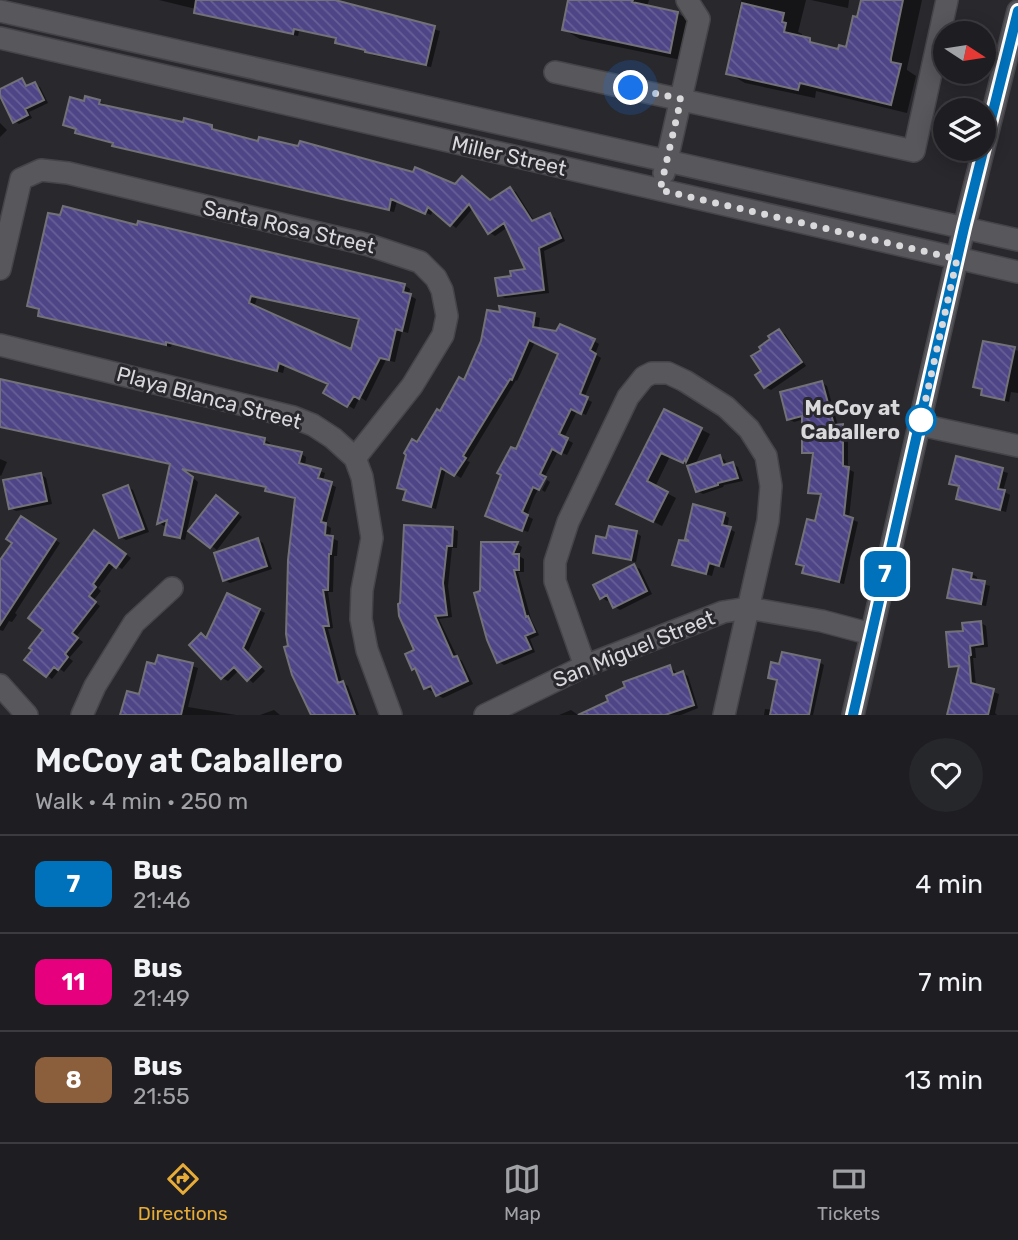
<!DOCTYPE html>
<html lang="en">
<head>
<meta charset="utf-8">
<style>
  body { margin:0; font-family:Rubik,sans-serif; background:#26272a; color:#f1f3f6; height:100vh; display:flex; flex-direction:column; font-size:26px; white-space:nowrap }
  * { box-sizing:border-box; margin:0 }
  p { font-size:23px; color:#a1a2a5 }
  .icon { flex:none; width:38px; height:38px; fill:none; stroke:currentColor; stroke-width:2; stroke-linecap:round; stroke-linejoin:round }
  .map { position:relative; height:715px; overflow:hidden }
  .side { display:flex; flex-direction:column; background:#1e1e22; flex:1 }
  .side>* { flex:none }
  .badge { padding:0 14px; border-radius:10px; font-size:24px; line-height:46px }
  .needle { width:46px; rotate:102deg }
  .buttons { position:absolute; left:933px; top:21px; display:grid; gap:14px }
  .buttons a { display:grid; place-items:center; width:63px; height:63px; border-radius:50%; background:#1e1e22; box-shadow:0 4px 18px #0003,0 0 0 2px #3c3c40; font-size:35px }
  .you { position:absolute; width:35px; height:35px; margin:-18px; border:5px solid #fff; border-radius:50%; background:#1a73e8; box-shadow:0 0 0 10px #1a73e833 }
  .map>.badge { position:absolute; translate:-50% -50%; box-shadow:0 0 0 4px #fff }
  .round { display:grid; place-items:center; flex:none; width:74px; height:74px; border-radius:37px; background:#26272a }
  .overview { display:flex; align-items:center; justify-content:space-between; height:119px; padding:0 35px }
  h1 { font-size:33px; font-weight:600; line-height:52px }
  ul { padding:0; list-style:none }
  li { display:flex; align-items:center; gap:21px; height:98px; padding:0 35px; border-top:2px solid #3c3c40 }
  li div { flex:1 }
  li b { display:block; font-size:26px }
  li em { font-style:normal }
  li .badge { min-width:77px; font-weight:700; text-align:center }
  .tab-bar { display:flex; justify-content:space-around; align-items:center; height:98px; border-top:2px solid #3c3c40; background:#1e1e22; font-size:19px; color:#a1a2a5 }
  .tab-bar a { display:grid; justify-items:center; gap:4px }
  .tab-bar .on { color:#e7ac37 }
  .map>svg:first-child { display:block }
</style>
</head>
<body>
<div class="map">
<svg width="1018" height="715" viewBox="0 0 1018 715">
  <defs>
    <pattern id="building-back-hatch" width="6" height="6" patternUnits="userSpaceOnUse" patternTransform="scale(1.75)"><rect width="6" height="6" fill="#4e4587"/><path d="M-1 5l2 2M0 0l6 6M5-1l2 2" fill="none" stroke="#675f97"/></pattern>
  </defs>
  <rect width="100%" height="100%" fill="#28282d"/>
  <path fill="#0007" fill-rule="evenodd" d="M159 0H326L440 31 431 67 372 55 367 51 343 45 337 42 338 39 299 31 298 36 201 15 196 12V9Z
    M569 0H649L647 7 677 13 694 23 686 61 580 39 563 29Z
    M741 0H806L798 32 802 34 801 38 823 47 840 51 848 49 862 0H922L907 68V70L916 76 907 113 816 91 815 98 745 83 728 73 740 20 737 19Z
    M811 0H849L848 8Z
    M22 80 29 87 35 84 40 87 48 103 29 112 32 118 19 124 14 121 0 91Z
    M99 101 104 104V107L145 116 212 127 217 132 456 186 463 178 491 201 510 189 516 192 535 222 549 215 555 218 565 241 544 251 549 293 505 298 499 295 513 278 527 270 508 227 495 236 489 232 473 208 456 228 433 210 431 215 397 201 394 212 119 148 114 144 83 136 77 132 78 130 65 125 85 103Z
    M0 123 7 130 0 137Z
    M140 223 404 285 410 289 409 295 416 299 408 333 402 331 395 362 386 360 366 401 360 397 354 409 325 392 330 384 285 365 283 373 172 344 171 347 45 318 40 315 41 310 29 305 139 227ZM257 298 360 321 353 352 254 307Z
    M501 308 540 318 538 330 594 341 599 344 595 354 601 358 584 398 592 402 586 415 577 411 564 438 573 443 567 455 558 451 534 497 527 516 533 519 528 532 492 518 517 452 560 354 535 342 517 381 516 380 467 461 470 462 461 478 446 469 436 509 405 499 408 491 399 487 417 445 465 382 502 314Z
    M779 331 785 334 806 366 771 390 765 387 763 350Z
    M1014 349 1018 351V393L1011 392 1009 402 983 394 984 390 975 387Z
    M0 380 265 440 270 443 269 447 301 454 306 457 305 466 325 473 323 481 336 487 326 525 331 528 330 537 338 541 337 556H334L333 592H328L333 628 328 629 342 682 348 686 359 715H312L290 647 297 499 273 494 267 491 268 488 182 469 198 482 185 540 171 537 166 534 168 524 164 526 159 523 171 465 9 430 0 425Z
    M822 383 827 386 838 426 848 429V469L854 472 849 518 858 522 844 584 810 576 804 572 806 567 798 563 816 523 822 496 810 492 815 455 803 452 804 419 794 422 789 419Z
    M665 411 710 434 695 465 720 457 725 460 727 466 733 464 738 467 743 481 724 485 723 487 703 494 697 491 689 465 670 456 655 487 676 498 662 526 627 508Z
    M957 458 1008 473 1003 491 1010 495 1006 512 958 498 961 487 951 483Z
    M0 459 7 462 1 476 0 475Z
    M41 474 46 478 52 504 16 511 11 508Z
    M547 480 550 482 545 492 542 490Z
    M128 487 133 490 149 532 126 540 121 537Z
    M222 501 242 517 217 550 190 530Z
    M724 515 729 518 727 528 735 532 724 568 715 565 712 576 674 565Z
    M27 521 60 543 15 613 17 615 12 622 9 621 3 631 0 630V563Z
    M452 528 458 531 457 548H452L448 586 452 617 439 619 457 657 462 661 473 684 443 698 437 695 435 689 431 691 425 688 418 671 413 668Z
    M636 533 641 536 636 562 600 555 595 552 608 540Z
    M100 535 131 558 122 569 115 565 98 588 101 591 93 601 100 606 76 637 83 642 69 658 73 661 64 672 60 669 52 679 27 660Z
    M258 540 263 543 272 569 230 583 224 580Z
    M517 544 522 547 519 556 524 559V572H518L531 619 539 635 530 639 535 652 504 665 499 662 482 592Z
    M634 566 640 569 652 594 620 610 615 607 611 599 607 601 601 597Z
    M972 574 977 577V582L990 586 986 606 955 600 949 597Z
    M228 595 265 613 248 652 265 671 253 683 239 670 228 681 222 678 191 645 201 635 208 639Z
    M981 623 986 626 988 647 975 648 976 658H973L976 686 999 694 995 713 997 715H949L960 668 951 665 965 632Z
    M159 657 198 668 188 707 236 715H122L140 697 157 667Z
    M819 662 824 665 813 715H764L765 709 773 710 779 681 770 677 781 666Z
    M670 667 675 671 677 675 683 673 688 676 698 708 681 715H582L610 702Z
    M274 710 280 715H260Z
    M571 710 578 715H559Z"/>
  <path fill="url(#building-back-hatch)" stroke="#727177" stroke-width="2" fill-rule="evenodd" d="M196 0H335L435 26 426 65 365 52V50L335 43 336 38 294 29 293 34 194 13Z
    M568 0H633L632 2 678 12 670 53 562 30Z
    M861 0H903L891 58V62L901 64 891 105 800 83 798 90 726 74 742 3 784 13 782 22 786 23 784 32 810 38V42L838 49 839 45 846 47 853 16 857 17Z
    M22 78 26 86 35 82 44 100 25 109 28 115 13 123 0 96V89Z
    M85 96 100 100 99 104 183 122 184 118 212 125V129L258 141 259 137 298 146 300 141 413 172 415 167 455 184 462 176 490 200 510 187 532 221 550 213 561 238 539 248 544 290 498 296 495 278 511 276 510 271 525 269 504 223 488 234 469 204 450 226 428 207 425 214 391 199 389 210 112 146 113 143 75 133 76 129 63 125 70 97 84 101Z
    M63 206 137 225 138 221 405 284 403 292 411 294 402 331 396 329 389 360 380 358 359 399 354 396 347 407 323 393 328 384 279 363 277 371 166 342V345L38 316 39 309 27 306 48 213 60 215ZM251 296 359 319 351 349 249 303Z
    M499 306 535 313 533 327 556 331 560 324 595 339 590 350 596 354 580 394 588 397 581 414 571 409 559 434 568 438 561 454 552 449 540 474 546 477 539 490 533 487 522 512 528 515 522 531 485 516 501 475 497 473 511 447 516 449 558 354 529 340 512 380 510 379 463 456 466 458 454 476 441 468 431 507 403 500 406 490 397 488 406 455 404 453 412 439 417 442 437 409 440 411 459 377 464 380 481 341 487 310 500 312Z
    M779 329 802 362 764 388 755 375 761 371 751 356 761 350 759 347 770 339 768 336Z
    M983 341 1015 347 1004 400 981 395 982 389 973 387Z
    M0 379 265 438 264 444 302 452 299 463 321 469 318 478 332 482 321 522 326 523 325 535 333 536 331 554H329L328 590H323L329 626H323L338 683 343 681 355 715H311L292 675 284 647 288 646 286 634 288 560 295 498 265 491 266 487 182 469 193 477 180 538 164 535 167 520 157 524 170 464 0 427Z
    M822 381 834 425 843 424V466L849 467 844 515 853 518 839 582 802 573 804 566 796 564 807 519 815 521 821 494 808 493 813 453H802V416L787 420 780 392Z
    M664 409 702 428 686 462 685 459 683 463 661 453 647 481 668 492 653 522 616 504Z
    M720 455 723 465 733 462 738 478 718 483V485L696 492 687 466Z
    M956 456 1003 468 998 489 1005 490 1000 510 956 499 959 486 949 484Z
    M41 473 47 501 9 509 3 480Z
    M128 485 144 529 119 538 103 495Z
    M216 495 238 513 210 548 188 531Z
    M693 504 725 513 722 525 731 527 719 566 709 563 706 574 672 565 679 540 689 541 685 539Z
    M21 516 56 539 0 625V560L12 543 6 539Z
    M404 525 453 527 452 546H447L443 583 447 615 435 616 453 657 457 656 468 681 436 696 431 686 424 689 415 668 412 670 405 654 414 650 399 616 398 604 400 603Z
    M609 526 637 531 631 560 593 553 596 536 606 538Z
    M94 530 126 554 116 568 109 562 93 584 96 587 89 596 96 602 72 633 78 638 65 654 68 657 58 670 54 667 46 677 24 660 32 650 29 648 43 630 28 618Z
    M258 538 267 566 223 581 214 553Z
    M481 542H518L513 554H519V570H514L526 617 528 616 535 632 525 636 531 649 497 663 487 640 474 593 480 591Z
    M634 564 647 591 613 608 607 595 600 599 593 585Z
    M953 569 972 573 971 579 985 581 981 604 947 598Z
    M227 593 260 609 243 648 261 667 247 681 234 667 221 679 189 645 201 633 206 638Z
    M981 621 983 644 970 646 971 655 969 656 971 683 994 689 988 715H947L959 666 949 667 946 632 963 631 962 623Z
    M782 652 820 660 809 715H770L777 680 768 678 771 662 779 664Z
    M158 655 193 663 181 715H120L127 691 139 694 147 662 155 664Z
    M670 665 673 675 683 671 694 705 665 715H578L608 701 606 696 625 687 623 682Z"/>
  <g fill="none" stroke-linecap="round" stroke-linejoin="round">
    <g stroke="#454549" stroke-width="24">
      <path id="minor" d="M0 11 1018 240
        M0 38 1018 272
        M555 72 914 151 947 0
        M664 173 699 19 687 0
        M0 269 21 179 41 170 68 173 369 245 420 262 436 278 442 290 447 316 443 335 412 386 355 458
        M0 345 293 417 313 425 333 438 355 458 362 477 372 538 362 590 361 619 367 650 391 715
        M921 425 1018 446
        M585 666 555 581V562L568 522 628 397 644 377 652 373H668L685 381 726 407 749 429 766 456 771 486 768 521 724 715
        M0 685 27 715
        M82 715 95 686 134 623 172 588
        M485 715 585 666 723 612 748 608 822 621 871 634
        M853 715 964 228 1018 11"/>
    </g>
    <use href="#minor" stroke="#57575c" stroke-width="21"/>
  </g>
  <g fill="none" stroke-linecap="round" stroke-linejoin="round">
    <g stroke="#fff" stroke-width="16">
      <path id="line" d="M853 715 964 228 1018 11"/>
    </g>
    <use href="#line" stroke="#0072bc" stroke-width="10"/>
    <path stroke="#d9d9dc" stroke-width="7" stroke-dasharray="0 12.6" d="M631 88 681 99 660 190 957 259 920 425 921 420"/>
  </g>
  <circle fill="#fff" stroke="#0072bc" stroke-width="3.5" cx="921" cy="420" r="14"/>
  <g text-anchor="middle" stroke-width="6" stroke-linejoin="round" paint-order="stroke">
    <g font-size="21" fill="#d9d9dc" stroke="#28282d">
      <text transform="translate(509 156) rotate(13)" y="7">Miller Street</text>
      <text transform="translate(289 227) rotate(13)" y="7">Santa Rosa Street</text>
      <text transform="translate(209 398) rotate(15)" y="7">Playa Blanca Street</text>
      <text transform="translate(634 649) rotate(-22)" y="7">San Miguel Street</text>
    </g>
    <g font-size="21" font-weight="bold" fill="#d9d9dc" stroke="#28282d" text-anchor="end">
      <text x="900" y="415">McCoy at<tspan x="900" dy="24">Caballero</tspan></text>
    </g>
  </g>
</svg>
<div class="buttons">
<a><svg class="needle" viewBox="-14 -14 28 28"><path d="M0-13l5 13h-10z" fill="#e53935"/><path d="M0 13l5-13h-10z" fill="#a1a2a5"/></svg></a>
<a><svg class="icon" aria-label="layers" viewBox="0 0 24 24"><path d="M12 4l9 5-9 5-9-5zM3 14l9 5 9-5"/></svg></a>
</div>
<div class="you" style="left:631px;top:88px"></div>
<b class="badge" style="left:885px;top:574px;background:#0072bc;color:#fff">7</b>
</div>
<section class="side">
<div class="overview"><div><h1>McCoy at Caballero</h1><p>Walk · 4 min · 250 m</p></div><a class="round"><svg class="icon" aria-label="heart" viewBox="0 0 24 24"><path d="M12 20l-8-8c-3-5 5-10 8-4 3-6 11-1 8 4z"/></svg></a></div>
<ul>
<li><span class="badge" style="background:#0072bc;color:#fff">7</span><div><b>Bus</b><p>21:46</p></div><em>4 min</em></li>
<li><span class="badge" style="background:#e6007e;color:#fff">11</span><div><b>Bus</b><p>21:49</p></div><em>7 min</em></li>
<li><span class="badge" style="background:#8b5e3c;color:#fff">8</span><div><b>Bus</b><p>21:55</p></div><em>13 min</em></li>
</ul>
</section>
<nav class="tab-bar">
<a class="on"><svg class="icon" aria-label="directions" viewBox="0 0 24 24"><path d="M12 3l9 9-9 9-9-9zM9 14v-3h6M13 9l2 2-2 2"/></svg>Directions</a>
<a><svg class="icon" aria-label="map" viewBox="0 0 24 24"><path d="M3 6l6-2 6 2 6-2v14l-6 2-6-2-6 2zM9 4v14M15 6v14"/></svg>Map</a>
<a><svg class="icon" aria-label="tickets" viewBox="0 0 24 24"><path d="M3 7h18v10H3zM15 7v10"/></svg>Tickets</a>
</nav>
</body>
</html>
